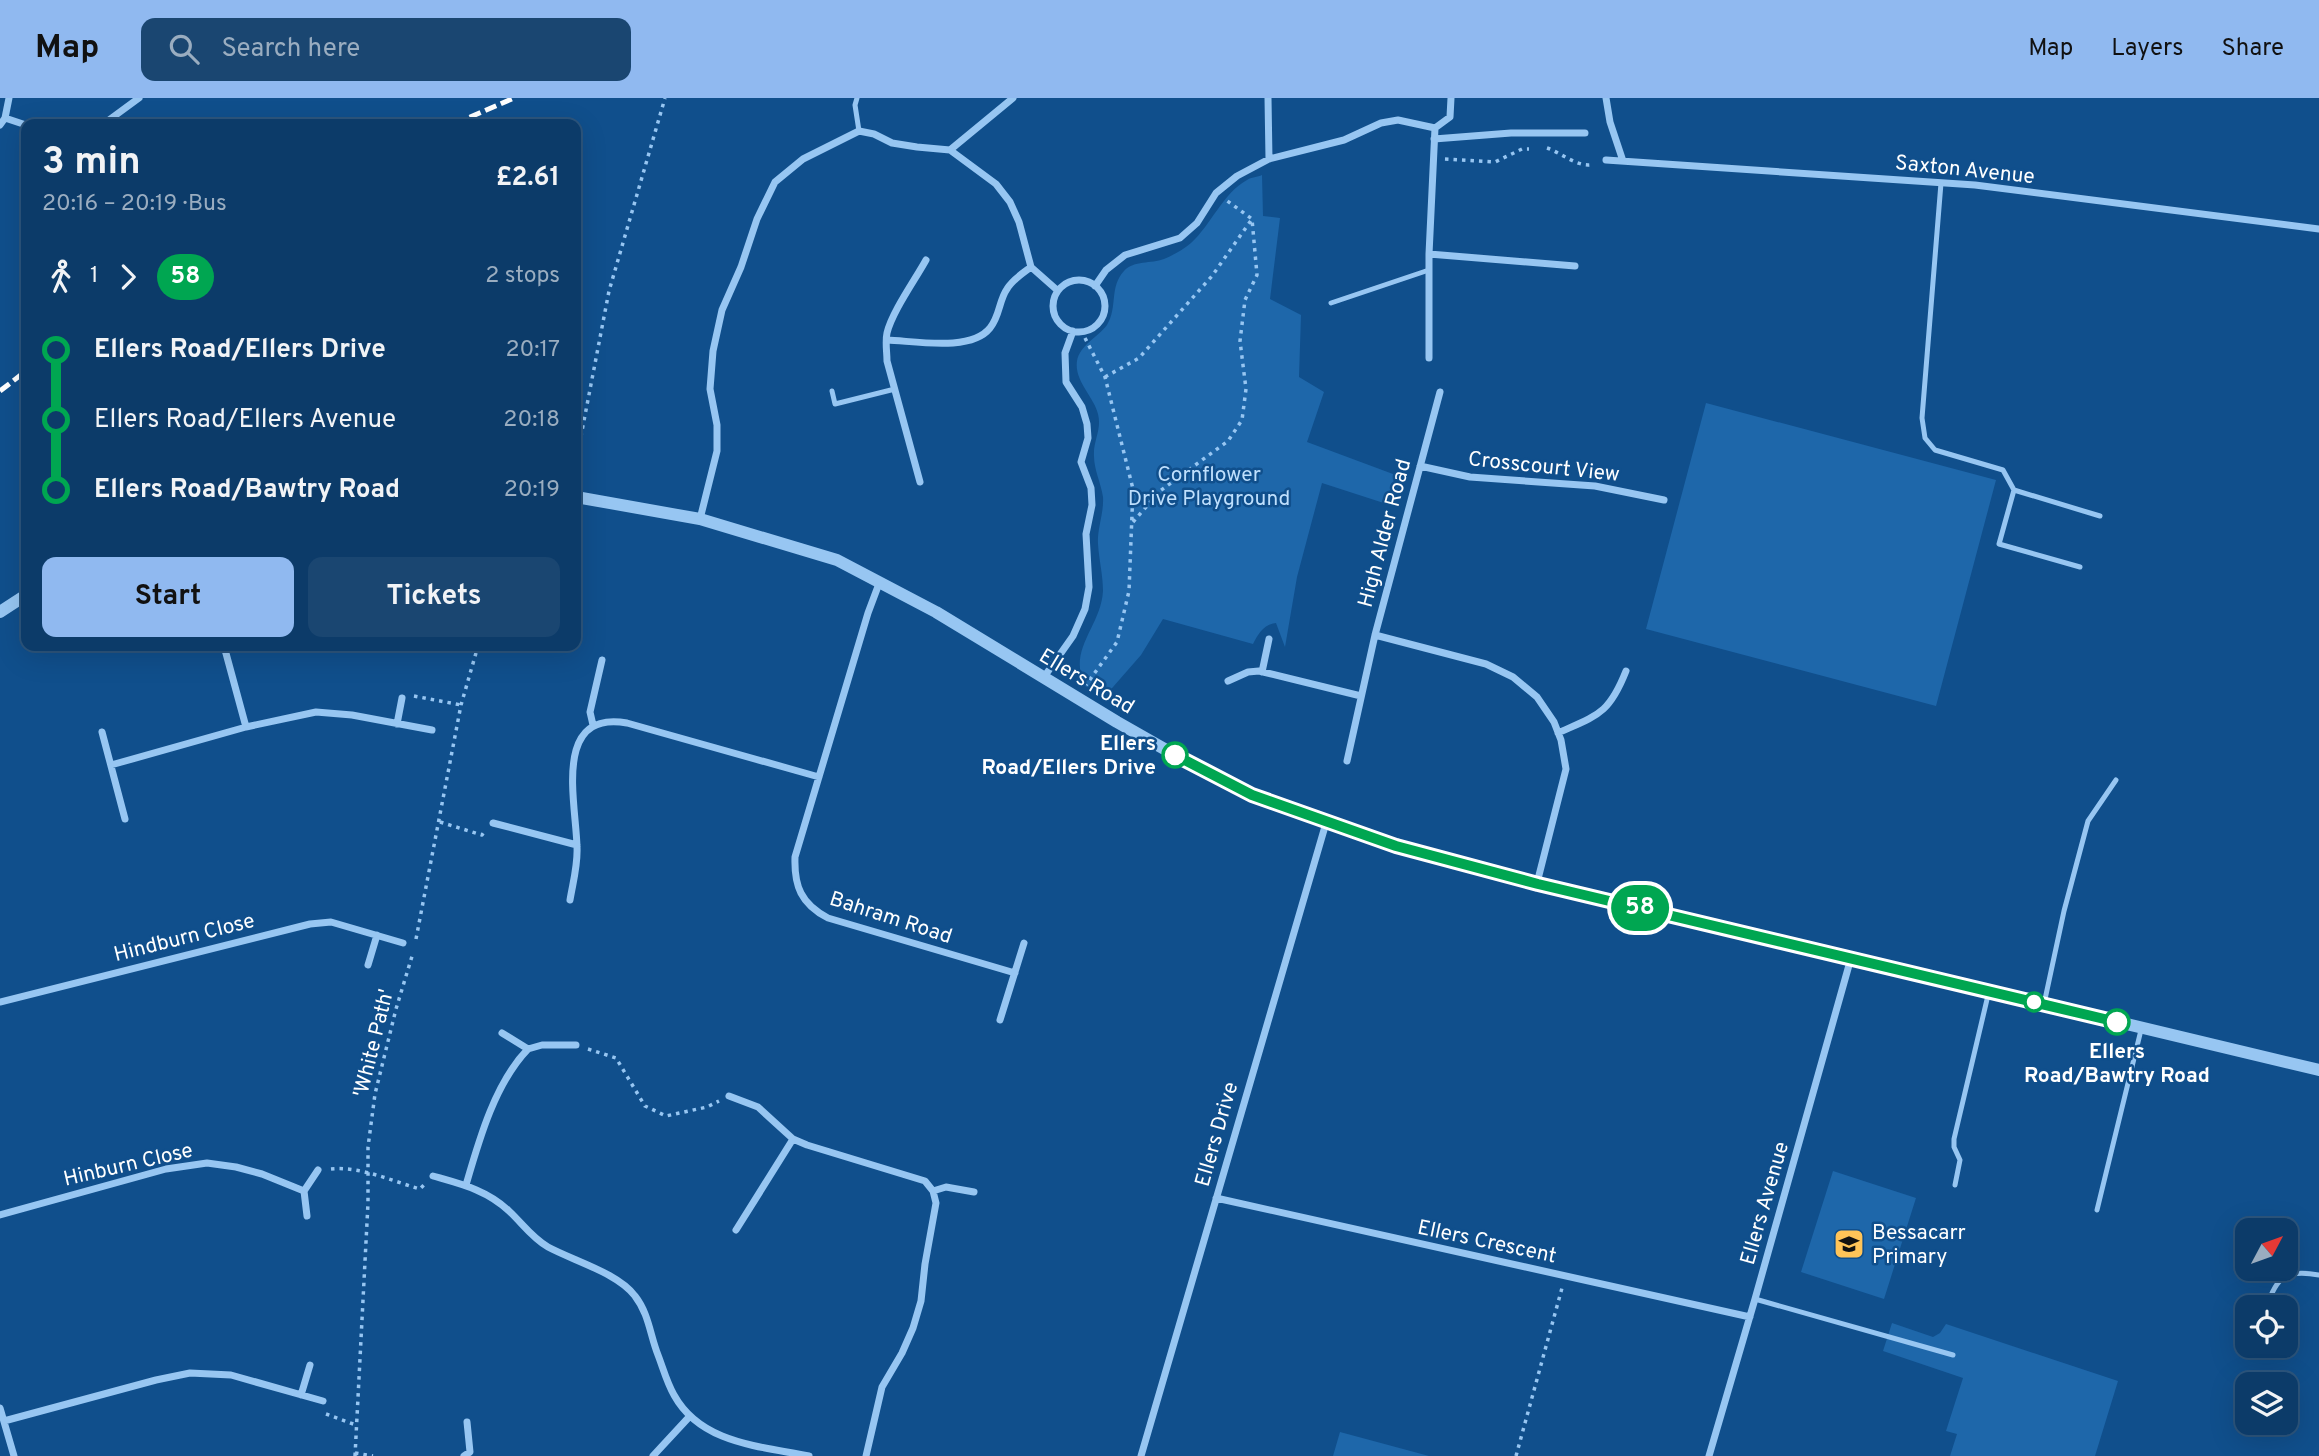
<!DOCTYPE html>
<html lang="en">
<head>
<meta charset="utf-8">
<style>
  body { margin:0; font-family:Overpass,sans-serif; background:#1a4671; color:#f1f3f6; height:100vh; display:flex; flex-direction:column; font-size:26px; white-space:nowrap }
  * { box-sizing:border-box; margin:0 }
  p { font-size:23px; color:#9aadc0 }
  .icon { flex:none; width:38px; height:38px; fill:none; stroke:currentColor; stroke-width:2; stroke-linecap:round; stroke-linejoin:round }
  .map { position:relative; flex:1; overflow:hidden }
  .panel { position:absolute; left:21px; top:21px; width:560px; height:532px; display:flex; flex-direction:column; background:#0c3b69; border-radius:14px; box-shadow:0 7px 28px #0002,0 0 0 2px #2c557d }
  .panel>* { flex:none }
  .badge { padding:0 14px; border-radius:23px; font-size:24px; line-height:46px }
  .needle { width:46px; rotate:49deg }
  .tools { position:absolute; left:2235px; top:1120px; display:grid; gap:14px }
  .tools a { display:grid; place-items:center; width:63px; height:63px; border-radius:14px; background:#0c3b69; box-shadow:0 7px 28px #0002,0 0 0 2px #2c557d; font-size:35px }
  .map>.badge { position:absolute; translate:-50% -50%; box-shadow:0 0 0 4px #fff }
  .legs { display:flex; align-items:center; gap:10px; height:77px; padding:0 21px; font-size:23px }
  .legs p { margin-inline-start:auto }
  .head { display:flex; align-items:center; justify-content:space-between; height:119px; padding:0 21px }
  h1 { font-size:38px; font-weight:700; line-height:52px }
  .primary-button { display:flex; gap:14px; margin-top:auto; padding:14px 21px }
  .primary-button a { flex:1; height:80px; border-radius:14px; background:#90b9f0; color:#111; font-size:28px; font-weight:700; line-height:80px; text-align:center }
  .primary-button a+a { background:#1a4671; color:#f1f3f6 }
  ul { padding:0 21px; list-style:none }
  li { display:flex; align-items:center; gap:24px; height:70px; font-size:26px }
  li i { display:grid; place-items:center; width:10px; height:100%; margin:0 9px; background:currentColor }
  li i::after { content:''; width:18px; height:18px; margin:-9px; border:5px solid; border-radius:50%; background:#0c3b69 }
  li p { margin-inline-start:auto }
  li:first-child i { background:linear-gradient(#0000 50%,currentColor 0) }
  li:last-child i { background:linear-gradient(currentColor 50%,#0000 0) }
  header { display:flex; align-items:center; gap:42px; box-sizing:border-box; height:98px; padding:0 35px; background:#90b9f0; color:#111 }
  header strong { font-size:33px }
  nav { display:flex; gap:38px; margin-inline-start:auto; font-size:24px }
  .search { width:490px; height:63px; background:#1a4671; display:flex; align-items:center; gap:18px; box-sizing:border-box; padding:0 24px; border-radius:14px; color:#9aadc0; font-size:26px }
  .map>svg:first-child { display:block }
</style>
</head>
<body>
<header>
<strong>Map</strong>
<div class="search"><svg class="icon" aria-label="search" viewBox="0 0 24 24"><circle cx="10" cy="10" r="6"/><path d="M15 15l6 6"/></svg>Search here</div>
<nav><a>Map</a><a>Layers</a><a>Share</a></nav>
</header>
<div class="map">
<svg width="2319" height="1358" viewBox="0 0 2319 1358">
  <rect width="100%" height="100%" fill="#104f8c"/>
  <path fill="#1e67aa" d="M1262 77 1263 118 1280 120 1270 201 1301 217 1299 279 1324 294 1307 344 1401 379 1393 408 1322 385 1297 479 1285 549 1276 525C1264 526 1258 536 1253 546L1163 521 1141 557 1106 597 1085 588C1067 551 1101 529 1103 493 1103 477 1099 462 1098 446 1097 431 1104 415 1103 399 1101 385 1094 372 1094 358 1093 343 1102 332 1098 316 1094 299 1074 283 1077 263 1080 247 1098 239 1107 227 1118 209 1109 189 1124 173 1134 162 1151 166 1164 161 1173 157 1183 152 1191 145 1211 127 1223 95 1247 82 1251 79 1258 79 1262 77Z
    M1706 305 1996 382 1936 608 1646 531Z
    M1833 1073 1916 1100 1884 1201 1801 1174Z
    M1892 1225 1933 1239 1940 1235 1946 1226 2118 1283 2095 1358H1950L1957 1336 1946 1333 1963 1280 1883 1253Z
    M1340 1334 1429 1358H1333Z"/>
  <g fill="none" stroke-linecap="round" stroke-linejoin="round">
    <path stroke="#97c6f2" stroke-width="3.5" stroke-dasharray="3.5 5" stroke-linecap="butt" d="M1547 50C1562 55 1579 71 1594 66
      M1445 61 1495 64 1522 51H1529
      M1085 240 1105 279 1133 391 1129 493 1117 544 1086 587
      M1105 279 1139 260 1212 178 1252 121
      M576 364 609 193 665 0
      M1133 424 1160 393 1228 343 1242 322 1246 291 1240 243 1245 202 1257 177 1252 121 1226 102
      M414 598 461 607
      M440 724 482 737 484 734
      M416 841 461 607 478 548
      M588 951 616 960 645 1008 666 1018 707 1009 719 1003
      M331 1071C360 1068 392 1083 420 1091L424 1087
      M326 1316 356 1327
      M355 1355 373 1358
      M355 1358 368 1105V1049L375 996 396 911 413 855
      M1516 1358 1562 1190"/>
    <path stroke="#97c6f2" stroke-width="5" d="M857 0 855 7 859 33
      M1941 85 1922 320 1925 340 1935 352 2003 372 2014 392 2100 418
      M1331 205 1429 172
      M832 293 835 306 895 291
      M2014 392 1999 446 2080 469
      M2044 906 2064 813 2088 723 2116 682
      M1955 1087 1960 1062 1954 1049V1041L1989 893
      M2097 1112 2141 932
      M1755 1201 1953 1257
      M2267 1209C2276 1178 2287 1171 2319 1177"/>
    <path stroke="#97c6f2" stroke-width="7" d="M1268 0 1269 61
      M1606 0 1610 24 1623 63
      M5 20 26 27
      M98 26 109 22 139 0
      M0 27 5 20 9 0
      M1435 30 1429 156 1575 168
      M1435 30 1450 19 1451 0
      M1434 41 1511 35H1585
      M950 52 1013 0
      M1606 62 1975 87 2319 131
      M1429 156V260
      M1053 208a26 26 0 1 1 52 0a26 26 0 1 1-52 0Z
      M1095 188 1106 172 1125 157 1180 140 1197 125 1216 95 1237 78 1269 61 1344 42 1381 25 1398 22 1435 30
      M887 242C915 243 971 254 990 230 1000 218 999 202 1007 191 1012 182 1023 175 1031 169
      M1440 294 1375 537 1486 566 1513 579 1537 599 1554 624 1561 642 1566 671 1537 785
      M1420 368 1470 379 1595 388 1664 402
      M920 384 887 263C887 254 885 244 887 235 892 214 915 182 926 162
      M700 421 717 353V327L710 291 713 253 722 212 741 169 757 121 775 84 803 61 859 33 874 36 892 45 917 49 950 52 996 86 1010 104 1019 124 1031 169 1057 192
      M880 483 868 515 795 759C794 788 801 806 828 820L1015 875
      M224 548 246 629
      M1262 574 1269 541
      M1044 579 1073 538 1085 511 1089 489 1086 436 1092 407 1091 390 1081 364 1088 340 1087 326 1082 309 1066 284 1065 255 1073 233
      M1228 583 1248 574 1259 573 1361 598
      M397 626 402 600
      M593 627 590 614 602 562
      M102 634 125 721
      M1558 635C1598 617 1609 616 1626 573
      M1347 663 1375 537
      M111 667 246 629 316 614 352 617 432 632
      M493 725 577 747
      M570 802C573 784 578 767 577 749 576 704 552 612 627 625L819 679
      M368 867 377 837
      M0 904 310 826 331 824 403 845
      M1000 922 1024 845
      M528 951 542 947H576
      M729 998 758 1009 793 1041 807 1047 925 1083 933 1093 936 1105 925 1166 921 1203 913 1230 902 1255 882 1289 866 1358
      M433 1078C461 1086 487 1092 509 1113 522 1125 532 1140 548 1149 574 1163 618 1175 635 1198 649 1216 650 1237 658 1257 663 1270 667 1285 674 1297 701 1346 760 1348 809 1358
      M466 1087C479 1042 495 985 528 951L502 935
      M933 1093 946 1089 974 1094
      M1216 1100 1750 1219
      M0 1117 166 1071 207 1065 236 1069 262 1076 304 1093
      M307 1118 304 1093 318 1072
      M736 1132 793 1041
      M301 1297 310 1267
      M0 1310 14 1358
      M4 1323 156 1282 190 1275 231 1277 323 1303
      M464 1358 470 1354 467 1324
      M653 1358 690 1318
      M1141 1358 1326 725
      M1709 1358 1755 1201 1851 860"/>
    <path stroke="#97c6f2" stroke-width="12" d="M576 399 700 421 837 462 936 514 1117 624 1175 657 1252 697 1396 748 1537 785 2319 972
      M0 514 26 497"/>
    <path stroke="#fff" stroke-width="5" stroke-dasharray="12 5" stroke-linecap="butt" d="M454 26 514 0
      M0 293 26 273"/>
  </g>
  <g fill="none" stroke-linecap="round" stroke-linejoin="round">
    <g stroke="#fff" stroke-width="16">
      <path id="line-1" d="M1175 657 1252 697 1396 748 1538 786 2117 924"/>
    </g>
    <use href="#line-1" stroke="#00a651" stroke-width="10"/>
  </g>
  <defs>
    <g id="school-square" transform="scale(1.575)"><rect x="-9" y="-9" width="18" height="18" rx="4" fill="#ffc458" stroke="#104f8c"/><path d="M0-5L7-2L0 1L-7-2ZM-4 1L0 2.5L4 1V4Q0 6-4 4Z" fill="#111"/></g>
  </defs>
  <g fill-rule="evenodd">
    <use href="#school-square" x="1849" y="1146"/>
  </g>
  <g fill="#fff" stroke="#00a651" stroke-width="3.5">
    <circle cx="1175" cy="657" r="12"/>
    <circle cx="2034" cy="904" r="9"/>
    <circle cx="2117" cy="924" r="12"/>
  </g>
  <g text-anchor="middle" stroke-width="5" stroke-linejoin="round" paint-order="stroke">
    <g font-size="21" fill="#fff" stroke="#104f8c">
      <text transform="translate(1965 71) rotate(6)" y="7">Saxton Avenue</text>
      <text transform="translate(1544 368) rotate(6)" y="7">Crosscourt View</text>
      <text transform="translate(1384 435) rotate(-75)" y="7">High Alder Road</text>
      <text transform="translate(1087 583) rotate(31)" y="7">Ellers Road</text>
      <text transform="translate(891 819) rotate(18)" y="7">Bahram Road</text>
      <text transform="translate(184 839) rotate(-14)" y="7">Hindburn Close</text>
      <text transform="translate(373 945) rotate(-76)" y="7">'White Path'</text>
      <text transform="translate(1216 1036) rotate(-74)" y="7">Ellers Drive</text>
      <text transform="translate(128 1066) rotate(-13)" y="7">Hinburn Close</text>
      <text transform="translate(1764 1105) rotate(-74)" y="7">Ellers Avenue</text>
      <text transform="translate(1487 1143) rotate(12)" y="7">Ellers Crescent</text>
    </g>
    <g font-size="21" fill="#bedffd" stroke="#104f8c">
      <text x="1209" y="383">Cornflower<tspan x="1209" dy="24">Drive Playground</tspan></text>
    </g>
    <g font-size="21" font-weight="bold" fill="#fff" stroke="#104f8c" text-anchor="end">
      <text x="1156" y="652">Ellers<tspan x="1156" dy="24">Road/Ellers Drive</tspan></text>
      <text x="2117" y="960" text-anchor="middle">Ellers<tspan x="2117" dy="24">Road/Bawtry Road</tspan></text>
    </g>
    <g font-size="21" fill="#fff" stroke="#104f8c" text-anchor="start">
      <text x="1872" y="1141">Bessacarr<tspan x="1872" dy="24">Primary</tspan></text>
    </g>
  </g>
</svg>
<div class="tools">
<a><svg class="needle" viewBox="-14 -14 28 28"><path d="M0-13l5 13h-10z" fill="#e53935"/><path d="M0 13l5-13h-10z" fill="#9aadc0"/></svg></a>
<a><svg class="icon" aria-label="locate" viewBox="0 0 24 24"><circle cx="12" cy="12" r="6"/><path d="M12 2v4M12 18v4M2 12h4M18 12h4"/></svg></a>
<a><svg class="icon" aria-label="layers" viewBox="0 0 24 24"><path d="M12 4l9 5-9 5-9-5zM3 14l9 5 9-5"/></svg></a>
</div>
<b class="badge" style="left:1640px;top:810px;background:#00a651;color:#fff">58</b>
<section class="panel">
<div class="head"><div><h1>3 min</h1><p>20:16 – 20:19 · Bus</p></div><b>£2.61</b></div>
<div class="legs"><svg class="icon" aria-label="walk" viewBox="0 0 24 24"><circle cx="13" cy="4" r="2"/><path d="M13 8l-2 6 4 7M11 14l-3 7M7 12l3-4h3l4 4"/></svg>1<svg class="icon" aria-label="forward" viewBox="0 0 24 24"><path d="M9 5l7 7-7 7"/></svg><b class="badge" style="background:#00a651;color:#fff">58</b><p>2 stops</p></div>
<ul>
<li><i style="color:#00a651"></i><b>Ellers Road/Ellers Drive</b><p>20:17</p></li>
<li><i style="color:#00a651"></i><span>Ellers Road/Ellers Avenue</span><p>20:18</p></li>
<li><i style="color:#00a651"></i><b>Ellers Road/Bawtry Road</b><p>20:19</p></li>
</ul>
<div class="primary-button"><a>Start</a><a>Tickets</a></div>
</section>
</div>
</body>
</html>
